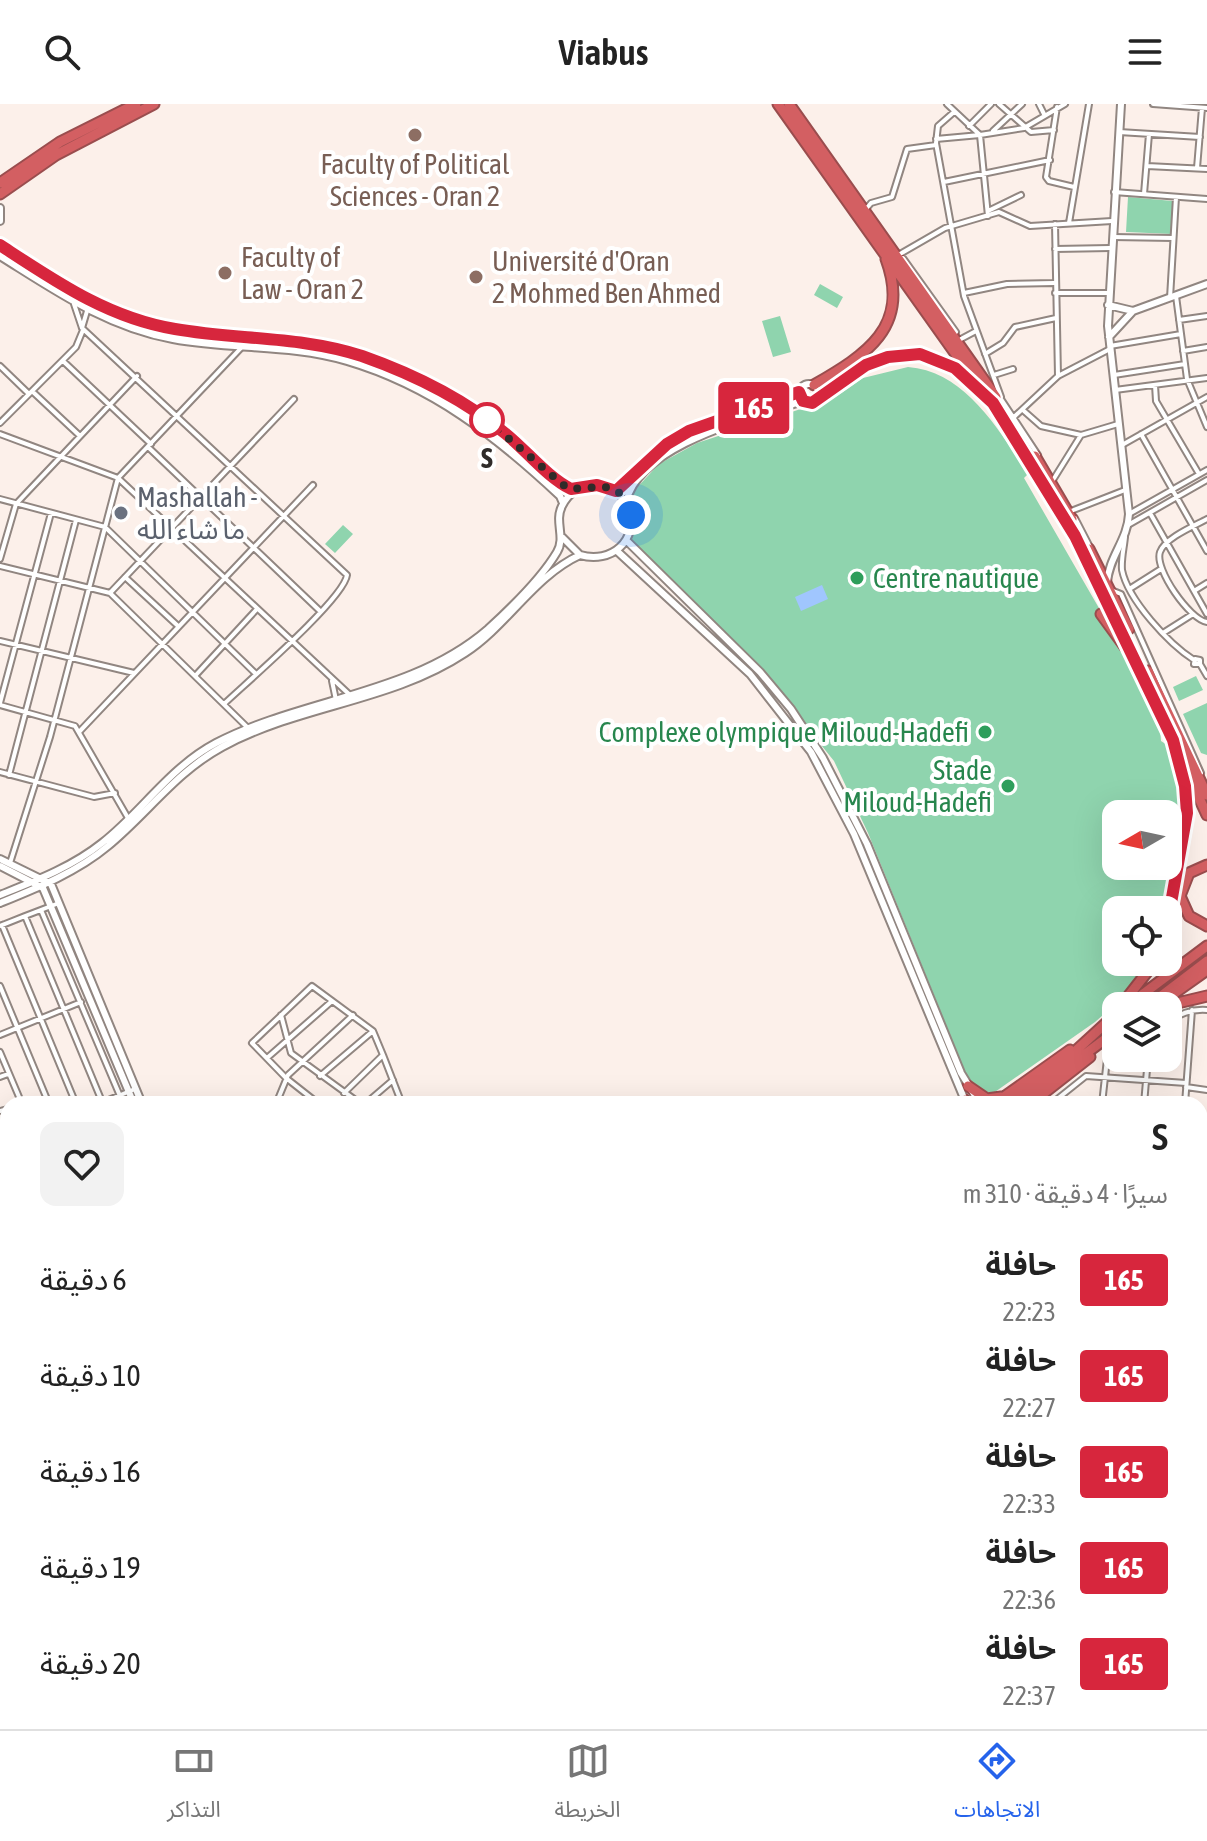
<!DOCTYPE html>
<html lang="ar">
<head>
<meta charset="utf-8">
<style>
  body { margin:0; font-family:"Asap Condensed","Noto Sans Arabic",sans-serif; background:#f2f2f2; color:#222; direction:rtl; height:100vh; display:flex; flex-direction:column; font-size:30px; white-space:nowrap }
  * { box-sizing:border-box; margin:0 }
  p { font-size:26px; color:#767676 }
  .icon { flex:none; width:44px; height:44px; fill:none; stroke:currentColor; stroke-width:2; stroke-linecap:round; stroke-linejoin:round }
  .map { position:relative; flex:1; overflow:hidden; direction:ltr }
  .details { position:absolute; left:0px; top:992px; width:1208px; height:634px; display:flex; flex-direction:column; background:#fff; border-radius:24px 24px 0 0; box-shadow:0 8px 32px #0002; direction:rtl }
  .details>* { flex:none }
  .badge { padding:0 16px; border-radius:6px; font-size:28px; line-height:52px }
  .needle { width:52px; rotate:261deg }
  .controls { position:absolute; left:1102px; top:696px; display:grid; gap:16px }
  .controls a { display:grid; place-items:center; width:80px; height:80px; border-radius:16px; background:#fff; box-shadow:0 8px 32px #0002; font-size:40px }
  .you { position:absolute; width:40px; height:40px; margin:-20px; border:6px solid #fff; border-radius:50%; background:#1a73e8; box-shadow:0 0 0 12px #1a73e833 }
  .map>.badge { position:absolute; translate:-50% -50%; box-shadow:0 0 0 4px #fff }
  .round { display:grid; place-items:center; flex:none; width:84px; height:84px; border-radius:16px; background:#f2f2f2 }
  .overview { display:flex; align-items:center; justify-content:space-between; height:136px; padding:0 40px }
  h1 { font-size:38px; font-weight:600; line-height:60px }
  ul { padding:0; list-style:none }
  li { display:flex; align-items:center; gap:24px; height:96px; padding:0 40px }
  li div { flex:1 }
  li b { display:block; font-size:30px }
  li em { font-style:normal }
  li .badge { min-width:88px; font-weight:700; text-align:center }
  header { display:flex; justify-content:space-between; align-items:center; height:104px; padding:0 40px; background:#fff; font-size:36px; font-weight:600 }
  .menu { display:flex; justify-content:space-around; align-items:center; height:112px; border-top:2px solid #e0e0e0; background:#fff; font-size:22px; color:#767676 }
  .menu a { display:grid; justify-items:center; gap:4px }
  .menu .active { color:#2563eb }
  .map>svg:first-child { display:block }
</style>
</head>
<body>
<header><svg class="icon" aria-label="menu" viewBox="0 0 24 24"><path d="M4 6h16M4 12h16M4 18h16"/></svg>Viabus<svg class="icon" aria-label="search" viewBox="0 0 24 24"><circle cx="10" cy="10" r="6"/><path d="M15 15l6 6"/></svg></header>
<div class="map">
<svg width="1207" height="1625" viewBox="0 0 1207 1625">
  <rect width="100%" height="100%" fill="#fcf0ea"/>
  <path fill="#8fd4ae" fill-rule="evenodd" d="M1128 93 1173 97 1172 130 1126 128Z
    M820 180 843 193 837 204 814 191Z
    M780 212 791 248 773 253 762 217Z
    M908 263C965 267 999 326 1028 370L1024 374 1126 551 1160 624 1161 637 1167 641C1192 701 1177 745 1164 806H1116V858H1149L1126 891 1095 918 992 990 970 980 868 729 834 657 752 555 632 440 630 391 659 360 697 339 834 294 863 274ZM1116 710H1168V762H1116Z
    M343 421 353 430 335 449 325 440Z
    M1196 572 1203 586 1179 597 1173 583Z
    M1207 599V651L1201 649 1183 610Z
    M8 1607V1618H67L66 1625H0V1613Z
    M95 1618H194L201 1625H96Z"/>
  <path fill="#a0c6fe" d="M822 481 828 495 801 507 795 493Z"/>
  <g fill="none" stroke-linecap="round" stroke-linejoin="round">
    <path stroke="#d3c9c3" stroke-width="9" stroke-dasharray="9 4.5" stroke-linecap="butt" d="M380 1625 384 1618
      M401 1625 405 1618"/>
    <g stroke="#918681" stroke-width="8">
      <path id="street" d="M947 0 980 31 1024 24 1065 0
        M999 0 1031 28 1054 26
        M1039 0 1044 10
        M1153 0 1207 4
        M1057 3 1046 73 1049 77 1074 83
        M954 8 938 22 936 39 964 192 1001 293
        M969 22 991 0
        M993 27 1022 0
        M1119 28 1200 33
        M936 35 980 31 988 112
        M1147 62 1207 65
        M1197 64 1202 4
        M944 78 1050 56
        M1114 88 1207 95
        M1144 90 1149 30
        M866 105 871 99 892 93 907 45 936 41
        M988 107 1021 91
        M1069 119 1089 0
        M1055 120 1058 272
        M1113 133 1173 134
        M1055 145 1110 144
        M900 150 945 124 999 108 1030 122 1112 117
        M903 154 956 228
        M964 189 1007 180 1054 179
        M1055 189H1108
        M1176 192 1187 275 1207 323
        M1170 194 1176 93
        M74 200 82 224 87 207
        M1179 216 1207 212
        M82 224 347 471C344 495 246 579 224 600
        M961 235 976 227
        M1110 242 1181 230
        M1183 247 1207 243
        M985 250 1003 239 1015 223 1056 214
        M63 257 151 340
        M0 262 29 290
        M994 271 1013 265
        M1114 271 1185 260
        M1155 281 1156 297 1199 370
        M1115 286 1207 274
        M33 288 80 332
        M999 292 1038 351
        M1024 307 1041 322 1081 331
        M1014 313 1058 272 1110 245
        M0 319 76 243 83 226
        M0 330 118 374 351 592
        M1141 330 1207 447
        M1122 341 1207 293
        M148 343 320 507
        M1053 376 1081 331 1118 320
        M0 395 105 423 256 570
        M1071 407 1125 386
        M1150 409 1207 510
        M1129 410 1207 366
        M1075 414 1091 445
        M1207 415C1194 422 1165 434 1160 448 1154 465 1190 516 1207 518
        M1128 421 1207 376
        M1125 433C1124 444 1121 455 1122 466 1128 496 1169 540 1194 556
        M0 455 16 400 137 272
        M0 462 110 489 248 624
        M125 473 178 522
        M1131 484 1161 465
        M1111 486 1121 490 1201 669
        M1194 487 1207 479
        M110 489 294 295
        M1163 529 1193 510
        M0 537 134 569
        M1200 560V556L1195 555 1194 560H1200L1207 572
        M195 572 256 506
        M332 577 336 596
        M0 599 51 409
        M0 601 75 622 128 714
        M80 627 313 381
        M0 668 94 693 115 689
        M9 671 76 416
        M10 759 50 633 118 374 241 244
        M41 806 120 992
        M25 812 59 799
        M2 821 76 1000
        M0 822 25 812 103 1000
        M0 882 49 1000
        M281 911 291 949 361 1000
        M1168 922C1176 909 1193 905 1207 906
        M0 931 81 898
        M0 948 22 1000
        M383 951 402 1000
        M267 954 332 897
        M320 972 373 927
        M0 973 8 970
        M1186 983 1207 986
        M99 1000 135 985
        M276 1000 288 971 353 911
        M319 1000 286 974 252 939 312 882 373 927 383 951 344 989
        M365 1000 393 976
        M1051 1000 1086 972 1186 979
        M1102 1000 1107 955 1116 950
        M1144 1000 1148 954H1162
        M1185 1000 1192 906
        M0 1007 8 1005
        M0 1057 8 1084
        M1206 1065 1207 1055
        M1200 1117 1207 1122
        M1200 1131 1207 1140
        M0 1142 8 1139
        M1200 1153 1207 1148
        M1200 1168 1207 1177
        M0 1177 8 1205
        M1200 1203 1207 1214
        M0 1230 8 1228
        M1200 1236 1207 1233
        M1200 1251 1207 1268
        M0 1253 8 1250
        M0 1272 8 1280
        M1200 1274 1207 1272
        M0 1305 8 1312
        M1200 1327H1207
        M0 1331 8 1339
        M1200 1353 1207 1354
        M0 1358 8 1365
        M1200 1376 1207 1377
        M1200 1398 1207 1399
        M0 1399 8 1406
        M1200 1421H1207
        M1200 1443 1207 1444
        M0 1464 8 1472
        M1200 1466 1207 1467
        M0 1487 8 1479
        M1200 1493 1207 1494
        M1207 1514 1203 1543 1207 1558
        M0 1541 8 1527
        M0 1575 8 1579
        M1200 1605 1207 1613
        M0 1607 8 1601
        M235 1618 243 1625
        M387 1618 395 1625
        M525 1618V1625
        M593 1618V1625
        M682 1618 697 1625
        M625 1622 635 1625
        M370 1625 375 1618
        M447 1625 451 1618
        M469 1625 473 1618
        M489 1625 494 1618
        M1091 1625 1097 1618
        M1206 1625 1207 1624"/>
    </g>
    <g stroke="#918681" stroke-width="10">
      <path id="secondary" d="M0 104V117
        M0 141C55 177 108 213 174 225 236 236 299 233 359 252 442 278 504 328 567 384L575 385
        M0 152C56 187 107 223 173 235 231 246 290 240 347 257 432 282 497 333 560 392L563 399
        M1108 201 1133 207
        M1109 233 1133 207 1207 180
        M799 290a10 10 0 1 1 20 0a10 10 0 1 1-20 0Z
        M616 387 667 340 689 327 799 288
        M626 398C640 339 753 314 803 297
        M626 436 760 568 791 605 823 654 867 740 961 969 980 1000
        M617 447 750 570 811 648 854 730 966 999
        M1107 478C1109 453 1128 435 1129 410L1108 222 1121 0
        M0 755 51 780 142 1000
        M0 762 43 784 134 1000
        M0 791C35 777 72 763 102 739 142 708 169 664 216 639 302 594 412 591 488 525 511 504 541 475 557 448 566 433 554 418 562 402 577 372 615 376 629 404 639 437 611 460 580 451L562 433
        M0 799C37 784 77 768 108 742 147 710 176 668 222 643 299 601 391 598 465 549 507 522 534 472 580 451
        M557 1618V1625
        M563 1618V1625
        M743 1618 751 1625
        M753 1618 760 1625
        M1183 1618 1190 1625
        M803 1625 812 1618"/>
    </g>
    <g stroke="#9a4d4e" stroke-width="11">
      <path id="primary" d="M0 1404 8 1413
        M0 1423 8 1430
        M203 1618 211 1625
        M219 1618 227 1625"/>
    </g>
    <g stroke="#9a4d4e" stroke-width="13">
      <path id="highway" d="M778 0 1024 346 1096 471 1207 711
        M789 0 996 293
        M0 79 60 38 136 0
        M0 90 56 51 154 0
        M814 281C866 251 911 223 886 155
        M818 292C878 249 918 228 977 284
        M1035 352 1072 415
        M1089 445 1129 525
        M1101 510 1125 543
        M1148 567 1207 691
        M1207 761 1189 769 1180 792 1189 812 1207 822
        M1168 816 1187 709 1181 666
        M1169 893 1207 866
        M1123 899 1155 858
        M1127 902 1207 842
        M1148 902 1207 857
        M1165 902 1207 892
        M968 982 987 995 1001 993
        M965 996 966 1000
        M994 1000 1070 946
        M1002 1000 1059 962 1116 910
        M1018 1000 1116 927
        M1030 1000 1090 953
        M425 1625 429 1618"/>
    </g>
    <use href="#street" stroke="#fff" stroke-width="4"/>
    <use href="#secondary" stroke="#fff" stroke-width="6"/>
    <use href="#primary" stroke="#e59fa1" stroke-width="7"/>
    <use href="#highway" stroke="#d35f62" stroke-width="9"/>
  </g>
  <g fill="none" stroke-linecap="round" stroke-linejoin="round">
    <g stroke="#fff" stroke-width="18">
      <path id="line" d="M0 141C55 177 108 214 175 225 237 236 301 232 362 252 413 270 464 295 506 330 527 347 547 373 571 385L597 381 616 387 667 340 689 327 799 288 803 297 812 299 866 261 888 253 920 250 955 264 993 299 1075 432 1173 636 1185 682 1187 709 1168 816"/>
    </g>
    <use href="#line" stroke="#d7263d" stroke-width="12"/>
    <path stroke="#2f2b29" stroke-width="8" stroke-dasharray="0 14.4" d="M487 316 567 384C595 388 619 369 631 411"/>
  </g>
  <g fill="#8d6e63" stroke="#fff" stroke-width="3">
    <circle cx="415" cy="31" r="8"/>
    <circle cx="225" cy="169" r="8"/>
    <circle cx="476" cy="173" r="8"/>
  </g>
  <circle fill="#fff" stroke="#d7263d" stroke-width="4" cx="487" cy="316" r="16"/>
  <circle fill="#6b7280" stroke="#fff" stroke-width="3" cx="121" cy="409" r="8"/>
  <g fill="#2e9e5b" stroke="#fff" stroke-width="3">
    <circle cx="857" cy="474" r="8"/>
    <circle cx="985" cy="628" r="8"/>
    <circle cx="1008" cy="682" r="8"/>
  </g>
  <g text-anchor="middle" stroke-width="8" stroke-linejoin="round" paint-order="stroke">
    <g font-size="28" fill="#785e54" stroke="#fff" text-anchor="start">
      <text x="415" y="70" text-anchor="middle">Faculty of Political<tspan x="415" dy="32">Sciences - Oran 2</tspan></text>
      <text x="241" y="163">Faculty of<tspan x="241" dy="32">Law - Oran 2</tspan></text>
      <text x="492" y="167">Université d'Oran<tspan x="492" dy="32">2 Mohmed Ben Ahmed</tspan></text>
    </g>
    <g font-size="28" font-weight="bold" fill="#2f2b29" stroke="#fff">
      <text x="487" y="364">S</text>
    </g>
    <g font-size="28" fill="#5b616d" stroke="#fff" text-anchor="start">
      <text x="137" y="403">Mashallah -<tspan x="137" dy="32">ما شاء الله</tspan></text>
    </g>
    <g font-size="28" fill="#27864d" stroke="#fff" text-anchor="end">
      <text x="873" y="484" text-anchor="start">Centre nautique</text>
      <text x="969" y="638">Complexe olympique Miloud-Hadefi</text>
      <text x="992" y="676">Stade<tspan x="992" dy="32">Miloud-Hadefi</tspan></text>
    </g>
  </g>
</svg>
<div class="controls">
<a><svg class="needle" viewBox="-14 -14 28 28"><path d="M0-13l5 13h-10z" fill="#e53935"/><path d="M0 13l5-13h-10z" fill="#767676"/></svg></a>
<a><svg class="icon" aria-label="locate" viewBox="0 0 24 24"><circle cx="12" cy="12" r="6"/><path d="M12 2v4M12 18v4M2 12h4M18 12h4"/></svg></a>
<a><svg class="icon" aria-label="layers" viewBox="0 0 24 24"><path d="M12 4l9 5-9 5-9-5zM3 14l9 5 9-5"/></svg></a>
</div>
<div class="you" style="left:631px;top:411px"></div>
<b class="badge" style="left:754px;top:304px;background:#d7263d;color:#fff">165</b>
<section class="details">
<div class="overview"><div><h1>S</h1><p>سيرًا · 4 دقيقة · 310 m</p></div><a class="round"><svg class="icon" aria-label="heart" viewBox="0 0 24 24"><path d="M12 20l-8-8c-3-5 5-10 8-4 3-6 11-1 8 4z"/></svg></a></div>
<ul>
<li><span class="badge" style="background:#d7263d;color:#fff">165</span><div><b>حافلة</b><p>22:23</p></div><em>6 دقيقة</em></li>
<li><span class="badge" style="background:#d7263d;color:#fff">165</span><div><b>حافلة</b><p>22:27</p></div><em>10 دقيقة</em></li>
<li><span class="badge" style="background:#d7263d;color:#fff">165</span><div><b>حافلة</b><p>22:33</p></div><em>16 دقيقة</em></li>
<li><span class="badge" style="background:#d7263d;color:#fff">165</span><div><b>حافلة</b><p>22:36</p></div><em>19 دقيقة</em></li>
<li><span class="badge" style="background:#d7263d;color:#fff">165</span><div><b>حافلة</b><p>22:37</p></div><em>20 دقيقة</em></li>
</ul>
</section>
</div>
<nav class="menu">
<a class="active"><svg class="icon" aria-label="directions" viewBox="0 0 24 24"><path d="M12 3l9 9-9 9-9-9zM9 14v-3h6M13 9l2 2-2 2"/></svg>الاتجاهات</a>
<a><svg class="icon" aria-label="map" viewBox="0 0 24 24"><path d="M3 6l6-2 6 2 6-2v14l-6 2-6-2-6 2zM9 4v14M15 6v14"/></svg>الخريطة</a>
<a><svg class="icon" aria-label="tickets" viewBox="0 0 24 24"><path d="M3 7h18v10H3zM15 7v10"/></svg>التذاكر</a>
</nav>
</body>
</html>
